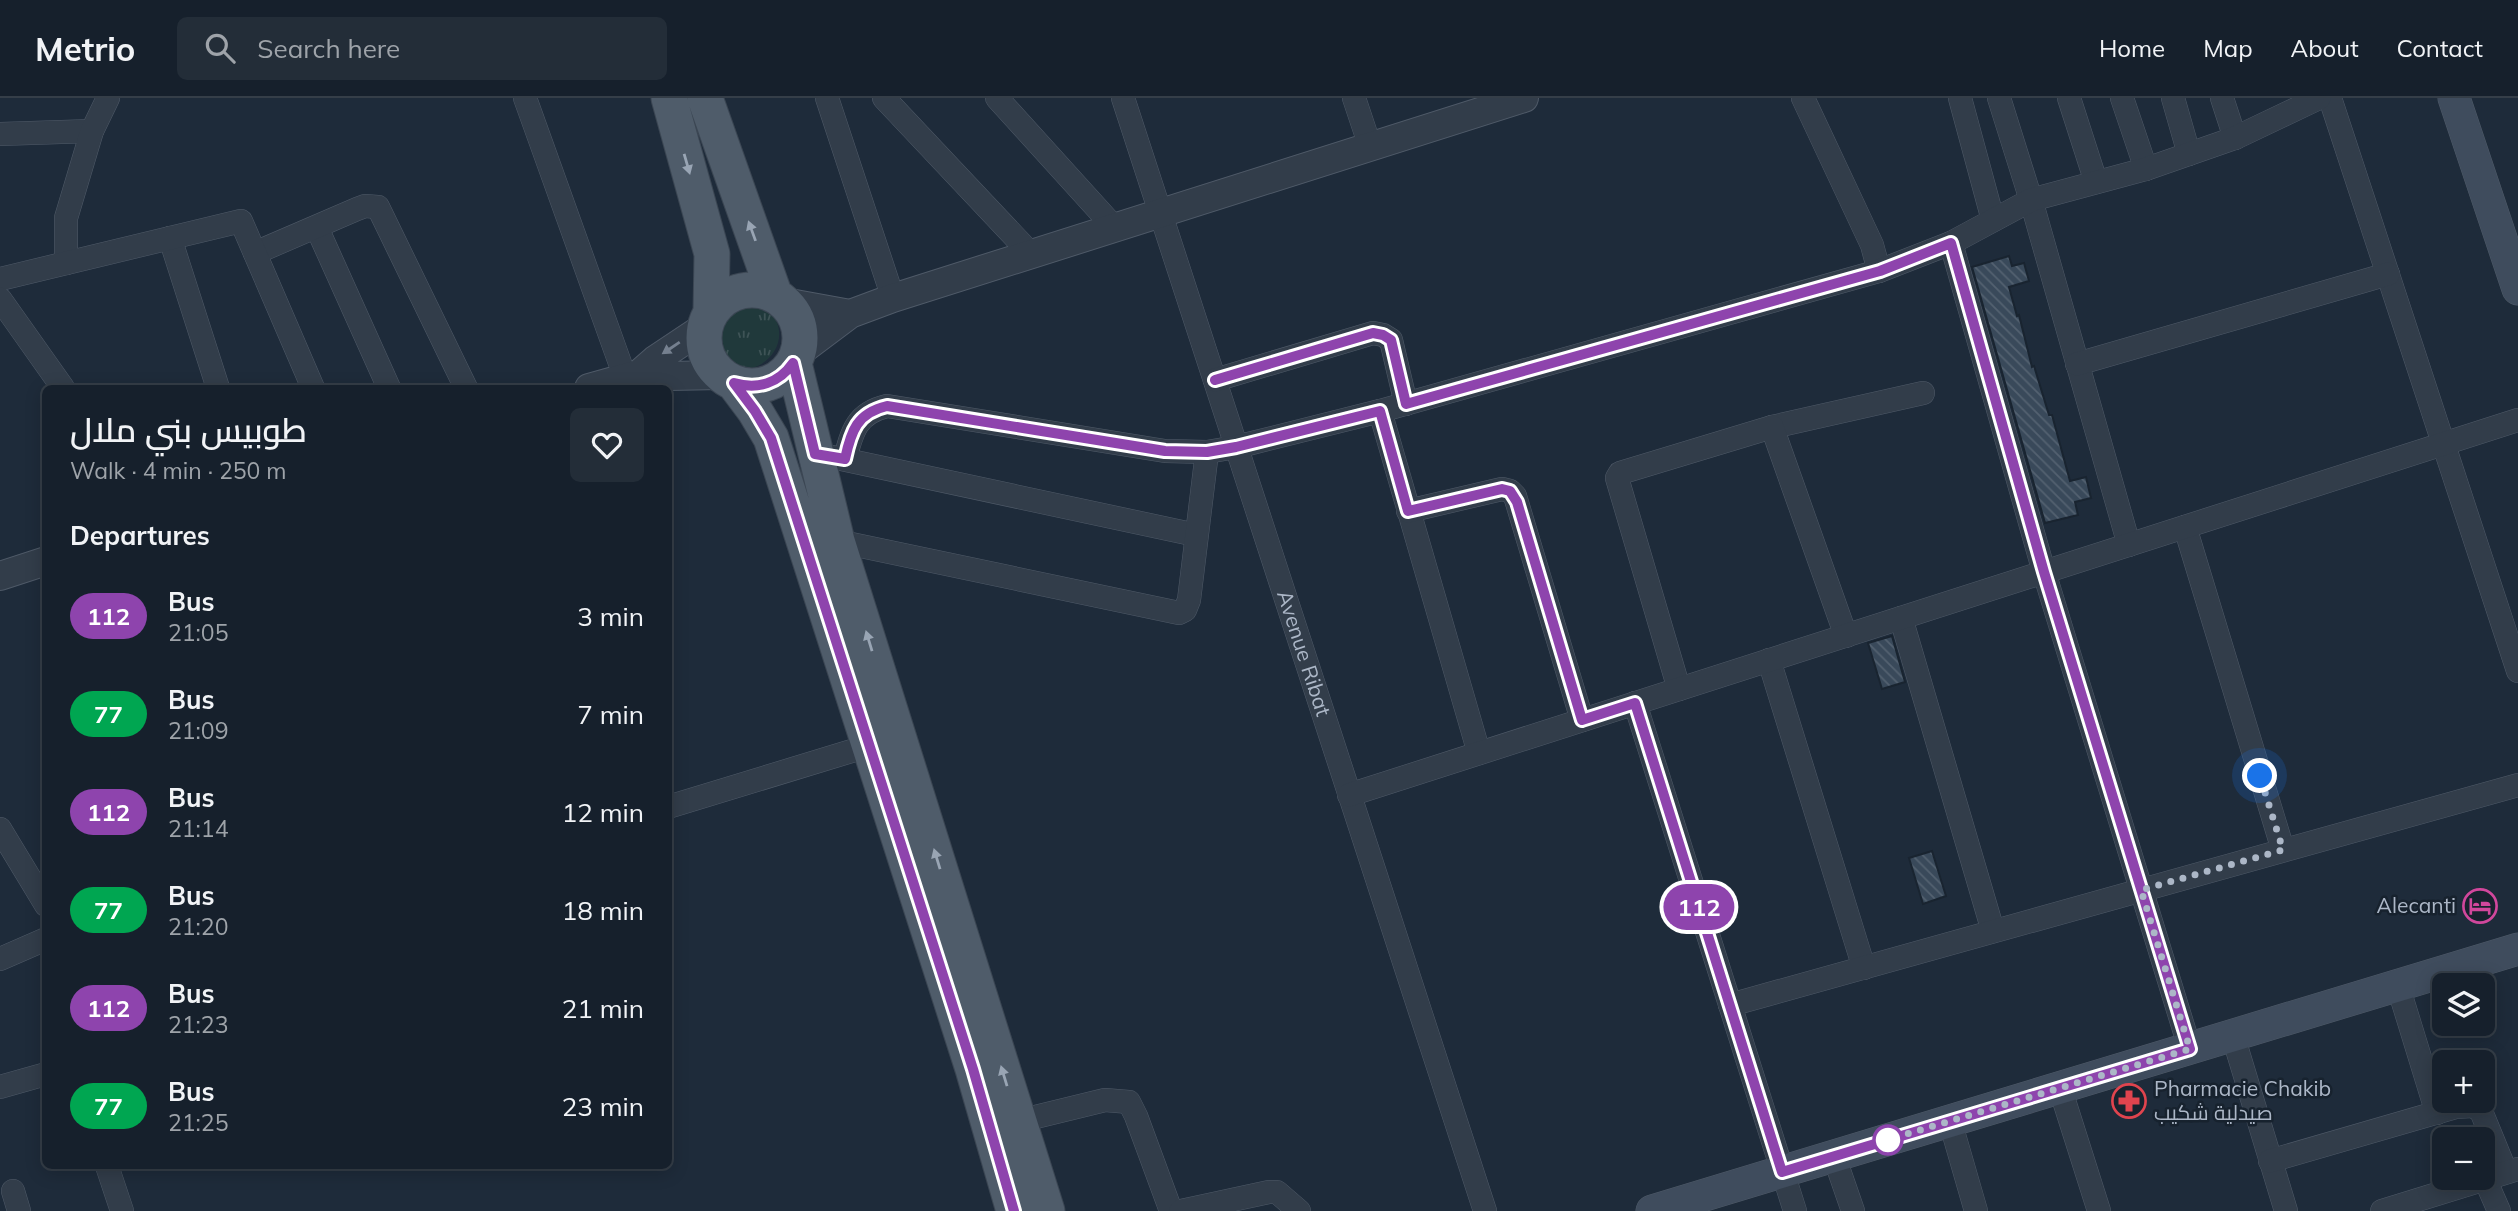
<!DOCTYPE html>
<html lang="en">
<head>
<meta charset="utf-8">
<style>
  body { margin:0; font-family:Mulish,Cairo,sans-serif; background:#232d38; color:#f1f3f6; height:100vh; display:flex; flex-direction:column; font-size:26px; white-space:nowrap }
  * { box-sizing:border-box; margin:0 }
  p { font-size:23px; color:#9ea3a9 }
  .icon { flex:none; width:38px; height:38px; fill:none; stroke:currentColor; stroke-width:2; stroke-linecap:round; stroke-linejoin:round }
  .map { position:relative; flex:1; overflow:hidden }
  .details { position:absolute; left:42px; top:287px; width:630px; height:784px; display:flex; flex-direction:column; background:#16202c; border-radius:10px; box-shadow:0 4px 18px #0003,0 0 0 2px #353e48 }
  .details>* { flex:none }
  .badge { padding:0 14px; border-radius:23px; font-size:24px; line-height:46px }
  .controls { position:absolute; left:2432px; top:875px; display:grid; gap:14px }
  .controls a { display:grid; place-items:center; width:63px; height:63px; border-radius:10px; background:#16202c; box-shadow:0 4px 18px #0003,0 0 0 2px #353e48; font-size:35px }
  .you { position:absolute; width:35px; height:35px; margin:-18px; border:5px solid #fff; border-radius:50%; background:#1a73e8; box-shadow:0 0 0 10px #1a73e833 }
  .map>.badge { position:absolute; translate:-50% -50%; box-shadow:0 0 0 4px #fff }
  h2 { padding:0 28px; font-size:26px; line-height:63px }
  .round { display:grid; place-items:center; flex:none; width:74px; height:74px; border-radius:10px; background:#232d38 }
  .overview { display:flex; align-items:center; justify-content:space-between; height:119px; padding:0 28px }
  h1 { font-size:33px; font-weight:600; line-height:52px }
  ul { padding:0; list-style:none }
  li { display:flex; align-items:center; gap:21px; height:98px; padding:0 28px }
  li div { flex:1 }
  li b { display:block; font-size:26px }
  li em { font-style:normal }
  li .badge { min-width:77px; font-weight:700; text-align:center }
  header { display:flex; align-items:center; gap:42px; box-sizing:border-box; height:98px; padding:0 35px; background:#16202c; border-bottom:2px solid #353e48 }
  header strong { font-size:33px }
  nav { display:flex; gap:38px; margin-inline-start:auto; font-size:24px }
  .search { width:490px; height:63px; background:#232d38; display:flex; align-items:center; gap:18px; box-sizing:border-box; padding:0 24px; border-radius:10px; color:#9ea3a9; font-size:26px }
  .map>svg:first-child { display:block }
</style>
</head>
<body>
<header>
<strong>Metrio</strong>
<div class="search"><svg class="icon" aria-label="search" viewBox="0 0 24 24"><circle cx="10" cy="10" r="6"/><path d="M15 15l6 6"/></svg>Search here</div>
<nav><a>Home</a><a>Map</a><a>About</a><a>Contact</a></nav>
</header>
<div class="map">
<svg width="2518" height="1113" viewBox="0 0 2518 1113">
  <defs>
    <pattern id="grass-tufts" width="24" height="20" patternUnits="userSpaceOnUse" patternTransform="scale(1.75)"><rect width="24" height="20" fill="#20393b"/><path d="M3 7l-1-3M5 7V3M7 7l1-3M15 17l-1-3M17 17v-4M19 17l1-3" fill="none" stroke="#3e5356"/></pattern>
    <pattern id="building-back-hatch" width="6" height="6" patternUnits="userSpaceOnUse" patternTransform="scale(1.75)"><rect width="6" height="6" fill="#39495a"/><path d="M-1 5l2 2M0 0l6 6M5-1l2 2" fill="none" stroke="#536170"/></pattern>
  </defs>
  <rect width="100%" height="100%" fill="#1e2b3a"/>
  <path fill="url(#grass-tufts)" d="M739 200C755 200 767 206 775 220 795 259 738 292 713 257 710 253 706 247 706 242 707 231 717 216 721 207Z"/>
  <path fill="url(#building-back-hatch)" stroke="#192430" stroke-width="2" d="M2009 158 2012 168 2024 165 2029 183 2009 189 2017 218 2019 217 2032 269 2034 268 2049 317H2052L2070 383 2086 379 2091 400 2075 404 2078 417 2045 425 1972 169Z
    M1892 538 1905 584 1882 591 1868 545Z
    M1932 753 1946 798 1923 806 1909 760Z"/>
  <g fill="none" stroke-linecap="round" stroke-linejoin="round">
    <g stroke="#4f5a68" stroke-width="24">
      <g id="minor">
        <path d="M525 0 625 279"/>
        <path d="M827 0 893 200"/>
        <path d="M884 0 1030 155"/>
        <path d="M997 0 1114 129"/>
        <path id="s1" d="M1123 0 1485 1113"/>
        <path d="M1354 0 1370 48"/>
        <path d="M1803 0 1872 147 1879 173"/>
        <path d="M1960 0 1993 122"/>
        <path d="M1999 0 2031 102 2129 447"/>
        <path d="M2069 0 2096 84"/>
        <path d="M2122 0 2146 71"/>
        <path d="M2173 0 2189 56"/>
        <path d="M2222 0 2235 40"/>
        <path d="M2330 0 2518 573"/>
        <path d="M0 36 92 33"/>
        <path d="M317 130 389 290"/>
        <path d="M170 140 218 290"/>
        <path d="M1951 145 2044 474 2190 951"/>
        <path d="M255 155 357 111 365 108 378 109 466 290"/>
        <path d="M66 165V120L92 33 108 0"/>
        <path d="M0 181 241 123 313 290"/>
        <path d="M0 201 63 290"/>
        <path d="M2077 266 2388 176"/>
        <path d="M1215 282 1373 235 1383 237 1391 242 1406 306"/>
        <path d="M1380 313 1479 655"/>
        <path d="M1772 329 1923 295"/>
        <path d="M832 359 1196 437"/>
        <path d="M845 361C852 333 857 315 887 308L1165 353 1207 354 1236 349 1380 313 1879 173 1951 145 2031 102 2146 71 2235 40 2319 0"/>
        <path d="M1408 413 1502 391 1510 393 1515 398 1582 622"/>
        <path d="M2185 429 2283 752"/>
        <path d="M837 443 1179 515 1185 512 1189 502 1207 354"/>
        <path d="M1901 520 1993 833"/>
        <path d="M1769 562 1864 870"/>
        <path d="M1679 591 1617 380 1620 375 1772 329 1846 538"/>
        <path d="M1635 605 1795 1113"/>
        <path d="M1349 697 2518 322"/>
        <path d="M668 709 868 648"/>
        <path d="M0 731 46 807"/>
        <path d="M0 861 46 841"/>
        <path d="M2398 888 2437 1015"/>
        <path d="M1730 907 2518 687"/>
        <path d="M2233 938 2286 1113"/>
        <path d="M0 989 46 976"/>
        <path d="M2060 990 2099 1113"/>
        <path d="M1019 1023 1105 1002 1129 1004 1136 1018 1171 1113"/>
        <path d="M1950 1023 1976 1113"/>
        <path d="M1834 1058 1853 1113"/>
        <path d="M2270 1063 2456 1009 2473 1008 2481 1013 2506 1074"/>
        <path d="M107 1068 122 1113"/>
        <path d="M2485 1081 2499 1113"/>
        <path d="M13 1093 19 1113"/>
        <path d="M1181 1113 1269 1094H1277L1299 1113"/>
        <path d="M2382 1113 2518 1071"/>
      </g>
    </g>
    <g stroke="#4f5a68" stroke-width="30">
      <path id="tertiary" d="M784 204 850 216
        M798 255 850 216 893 200 1524 0
        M639 276 655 262 706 228
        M589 290 639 276 669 278 721 277
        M0 478 46 463"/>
    </g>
    <g stroke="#4f5a68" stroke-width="33">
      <path id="secondary" d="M2454 0 2518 191
        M1652 1113 2518 851"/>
    </g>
    <g stroke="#3b4653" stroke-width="37">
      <path id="primary" d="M669 0 712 156 711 214
        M705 0 775 198
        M704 240a48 48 0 1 1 96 0a48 48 0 1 1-96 0Z
        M794 265 837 443 1047 1113
        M734 285 755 313 771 340 973 971 1014 1113"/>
    </g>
    <use href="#minor" stroke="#323d4a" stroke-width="23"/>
    <use href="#tertiary" stroke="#323d4a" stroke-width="28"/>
    <use href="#secondary" stroke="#3f4c5d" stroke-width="32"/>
    <use href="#primary" stroke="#4f5c6a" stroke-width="35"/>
  </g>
  <defs><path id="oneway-solid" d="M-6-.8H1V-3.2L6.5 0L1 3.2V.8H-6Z" transform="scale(1.75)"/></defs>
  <g fill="#99a5b4">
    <use href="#oneway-solid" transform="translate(687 66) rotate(74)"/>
    <use href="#oneway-solid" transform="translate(752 133) rotate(-110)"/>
    <use href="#oneway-solid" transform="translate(869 543) rotate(-107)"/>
    <use href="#oneway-solid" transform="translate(937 761) rotate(-107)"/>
    <use href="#oneway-solid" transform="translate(1004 978) rotate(-107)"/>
  </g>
  <use fill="#75808f" href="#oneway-solid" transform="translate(671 250) rotate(146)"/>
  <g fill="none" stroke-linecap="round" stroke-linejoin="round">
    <g stroke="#fff" stroke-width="16">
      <path id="line" d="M1014 1113 973 971 771 340 755 313 734 285C758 292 779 285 793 265L815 356 845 361C851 333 857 315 887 308L1165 353 1207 354 1236 349 1380 313 1408 413 1502 391 1510 393 1517 404 1582 622 1635 605 1782 1074 2190 951 2044 474 1951 145 1880 173 1406 306 1391 242 1383 237 1373 235 1215 282"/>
    </g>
    <use href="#line" stroke="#8e44ad" stroke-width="10"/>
    <path stroke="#acb7c7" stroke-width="7" stroke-dasharray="0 12.6" d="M1888 1042 1880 1044 2190 951 2141 792 2283 752 2260 678"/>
  </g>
  <defs>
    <g id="hotel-ring" transform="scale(1.75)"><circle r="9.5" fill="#17222e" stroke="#d1479c" stroke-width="1.5"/><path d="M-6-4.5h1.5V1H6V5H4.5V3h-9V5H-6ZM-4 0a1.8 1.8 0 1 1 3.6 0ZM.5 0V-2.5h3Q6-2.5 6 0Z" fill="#d1479c"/></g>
    <g id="pharmacy-ring" transform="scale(1.75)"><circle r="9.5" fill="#17222e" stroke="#e0444e" stroke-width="1.5"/><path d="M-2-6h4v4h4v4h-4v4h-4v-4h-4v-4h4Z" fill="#e0444e"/></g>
  </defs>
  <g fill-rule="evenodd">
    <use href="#hotel-ring" x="2480" y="808"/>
    <use href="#pharmacy-ring" x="2129" y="1003"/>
  </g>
  <circle fill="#fff" stroke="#8e44ad" stroke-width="3.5" cx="1888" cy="1042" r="14"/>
  <g text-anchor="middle" stroke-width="5" stroke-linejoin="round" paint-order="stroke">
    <g font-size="21" fill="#acb7c7" stroke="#17222e">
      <text dy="7" stroke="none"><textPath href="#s1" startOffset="584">Avenue Ribat</textPath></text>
    </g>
    <g font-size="21" fill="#acb7c7" stroke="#17222e" text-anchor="end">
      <text x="2456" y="815">Alecanti</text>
      <text x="2154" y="998" text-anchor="start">Pharmacie Chakib<tspan x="2154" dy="24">صيدلية شكيب</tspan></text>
    </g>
  </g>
</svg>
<div class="controls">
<a><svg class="icon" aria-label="layers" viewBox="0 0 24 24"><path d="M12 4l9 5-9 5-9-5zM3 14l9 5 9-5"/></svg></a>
<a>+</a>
<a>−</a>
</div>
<div class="you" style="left:2260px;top:678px"></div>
<b class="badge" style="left:1699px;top:809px;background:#8e44ad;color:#fff">112</b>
<section class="details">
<div class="overview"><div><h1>طوبيس بني ملال</h1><p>Walk · 4 min · 250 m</p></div><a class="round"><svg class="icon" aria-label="heart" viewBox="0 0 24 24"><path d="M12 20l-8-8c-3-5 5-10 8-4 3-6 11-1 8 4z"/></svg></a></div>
<h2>Departures</h2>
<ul>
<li><span class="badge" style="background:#8e44ad;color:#fff">112</span><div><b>Bus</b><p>21:05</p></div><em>3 min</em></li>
<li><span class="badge" style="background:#00a651;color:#fff">77</span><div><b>Bus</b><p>21:09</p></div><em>7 min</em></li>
<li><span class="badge" style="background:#8e44ad;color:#fff">112</span><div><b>Bus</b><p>21:14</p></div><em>12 min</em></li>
<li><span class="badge" style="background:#00a651;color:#fff">77</span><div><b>Bus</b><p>21:20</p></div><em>18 min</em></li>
<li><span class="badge" style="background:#8e44ad;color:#fff">112</span><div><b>Bus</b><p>21:23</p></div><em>21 min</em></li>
<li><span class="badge" style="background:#00a651;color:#fff">77</span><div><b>Bus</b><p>21:25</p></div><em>23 min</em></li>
</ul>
</section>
</div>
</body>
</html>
